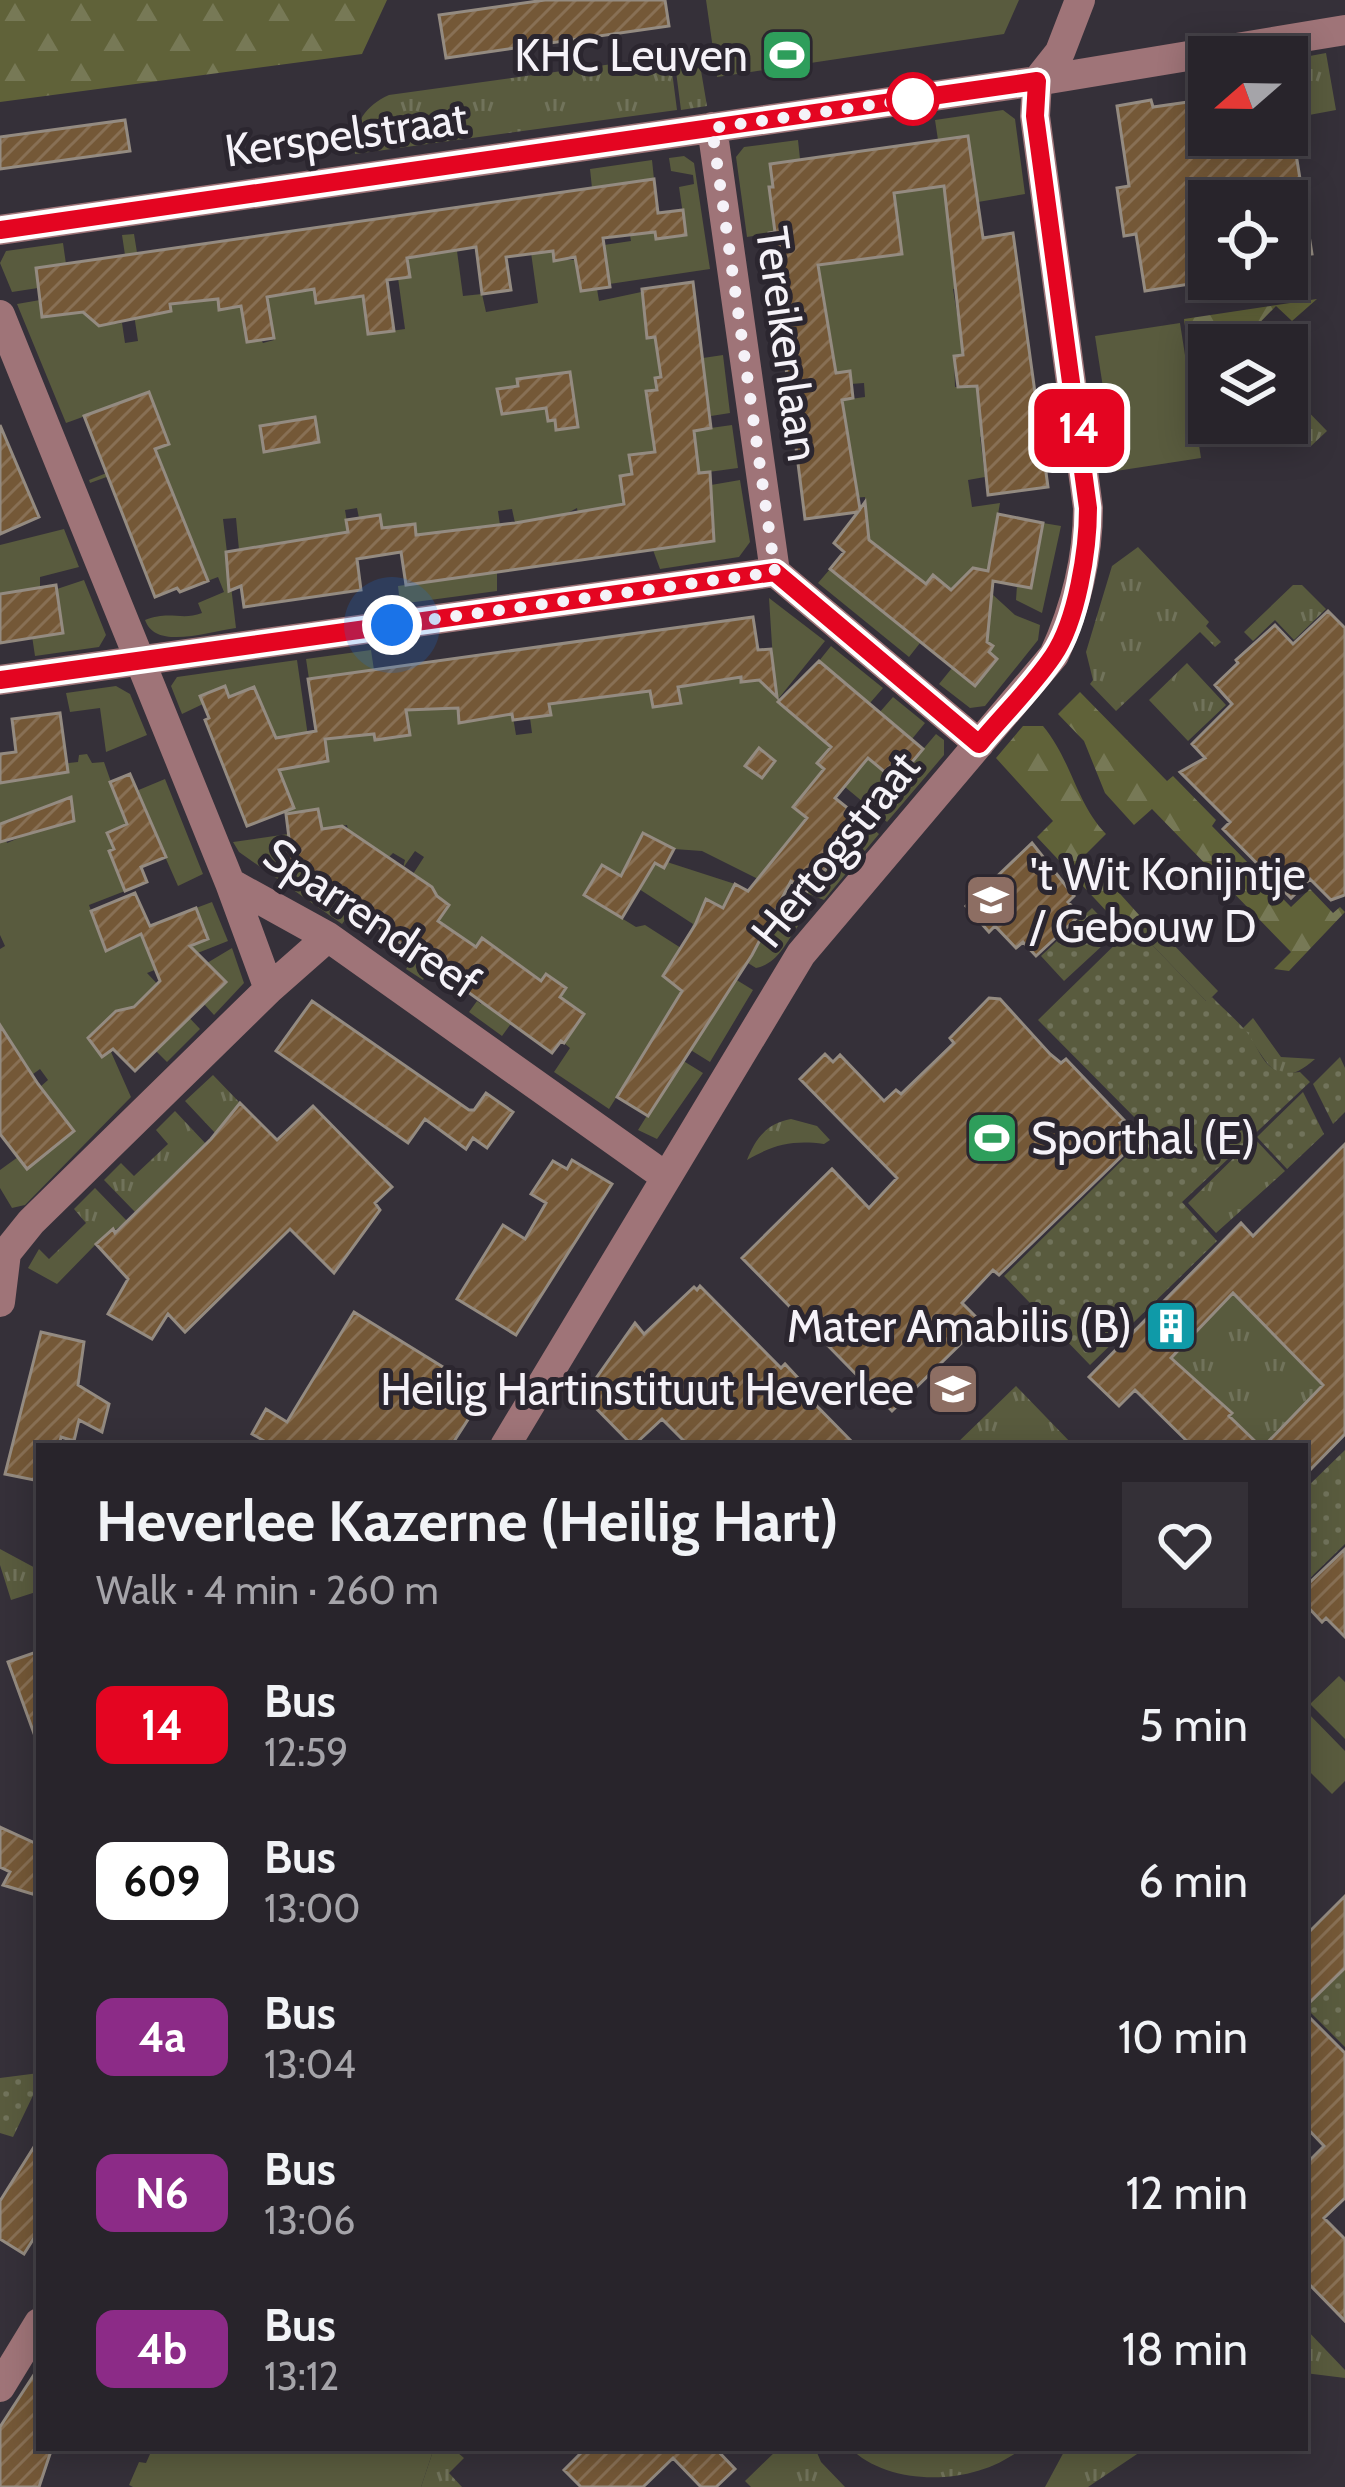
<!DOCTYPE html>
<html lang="en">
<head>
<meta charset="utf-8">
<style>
  body { margin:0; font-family:Cabin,sans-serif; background:#343037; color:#f1f3f6; height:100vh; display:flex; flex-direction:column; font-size:45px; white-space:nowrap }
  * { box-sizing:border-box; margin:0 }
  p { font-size:39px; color:#a5a4a9 }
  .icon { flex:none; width:66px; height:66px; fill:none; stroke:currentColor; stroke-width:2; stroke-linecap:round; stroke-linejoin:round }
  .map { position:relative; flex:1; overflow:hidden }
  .drawer { position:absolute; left:36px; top:1443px; width:1272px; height:1008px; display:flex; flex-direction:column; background:#28242b; border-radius:0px; box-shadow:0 6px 30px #0003,0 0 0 3px #444147 }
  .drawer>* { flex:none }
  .badge { padding:0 24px; border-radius:18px; font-size:42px; line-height:78px }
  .needle { width:78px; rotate:250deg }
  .tools { position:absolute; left:1188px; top:36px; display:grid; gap:24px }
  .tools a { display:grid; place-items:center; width:120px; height:120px; border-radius:0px; background:#28242b; box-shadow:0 6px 30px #0003,0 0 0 3px #444147; font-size:60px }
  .you { position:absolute; width:60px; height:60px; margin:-30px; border:9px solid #fff; border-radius:50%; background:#1a73e8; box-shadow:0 0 0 18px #1a73e833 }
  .map>.badge { position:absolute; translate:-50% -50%; box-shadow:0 0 0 6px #fff }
  .round { display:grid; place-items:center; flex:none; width:126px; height:126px; border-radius:0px; background:#343037 }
  .head { display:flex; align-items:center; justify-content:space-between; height:204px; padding:0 60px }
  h1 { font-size:57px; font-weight:700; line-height:90px }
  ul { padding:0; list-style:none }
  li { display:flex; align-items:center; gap:36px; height:156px; padding:0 60px }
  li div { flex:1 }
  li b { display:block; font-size:45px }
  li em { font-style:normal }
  li .badge { min-width:132px; font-weight:700; text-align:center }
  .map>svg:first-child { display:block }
</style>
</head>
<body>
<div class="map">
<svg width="1345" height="2487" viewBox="0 0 1345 2487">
  <defs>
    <pattern id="grass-tufts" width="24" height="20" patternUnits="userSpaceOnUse" patternTransform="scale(3)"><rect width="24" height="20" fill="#595b3e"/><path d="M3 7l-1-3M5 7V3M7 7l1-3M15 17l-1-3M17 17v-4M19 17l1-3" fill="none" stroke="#71735b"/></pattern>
    <pattern id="forest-firs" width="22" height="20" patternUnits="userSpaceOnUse" patternTransform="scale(3)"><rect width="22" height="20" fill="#606239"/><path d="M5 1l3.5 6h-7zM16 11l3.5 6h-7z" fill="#777956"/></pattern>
    <pattern id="park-dots" width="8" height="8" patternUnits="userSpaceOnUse" patternTransform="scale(3)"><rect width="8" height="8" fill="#595b3e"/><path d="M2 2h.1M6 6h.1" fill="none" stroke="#71735b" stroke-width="1.8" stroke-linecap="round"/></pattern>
    <pattern id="building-hatch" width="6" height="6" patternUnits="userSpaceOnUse" patternTransform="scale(3)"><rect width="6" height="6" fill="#745837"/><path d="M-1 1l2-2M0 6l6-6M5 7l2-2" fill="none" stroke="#887055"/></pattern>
  </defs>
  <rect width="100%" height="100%" fill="#353039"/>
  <path fill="url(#grass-tufts)" d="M698 53 707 106 681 110 674 56Z
    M1326 53 1336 110 1309 115 1299 58Z
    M670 56 677 110 355 154C353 125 363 107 389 95Z
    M1293 396 1327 431 1310 447 1287 423V402Z
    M1138 547 1209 622 1206 626 1221 642 1215 647 1200 632 1116 711 1090 684 1093 680 1086 652 1112 566Z
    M1293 585H1302L1326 609 1294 640 1275 620 1253 641 1244 632Z
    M1187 663 1226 705 1188 741 1149 700Z
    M1145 915 1218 991 1207 1002 1134 926Z
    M1253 1018 1281 1057 1315 1059C1272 1097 1267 1055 1242 1029Z
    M213 1075 240 1103 216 1134 185 1101Z
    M175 1111 206 1144 135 1212 104 1180 121 1163 134 1176 168 1144 156 1130Z
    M791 1119 817 1126 830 1140 824 1144C794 1140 774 1144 747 1160 755 1139 767 1123 791 1119Z
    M1254 1138 1285 1171 1216 1233 1188 1203Z
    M95 1188 127 1221 96 1244 57 1284 28 1268 39 1249 49 1259 86 1223 74 1209Z
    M1233 1293 1323 1385 1264 1446H1260L1229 1416 1231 1412 1171 1358Z
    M1016 1386 1074 1446H954Z
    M0 1549 39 1570V1591L11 1600 0 1565Z
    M1305 2328 1345 2370V2378L1305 2373Z
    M434 2448H452L464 2458 449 2473 462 2487H421Z
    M779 2448H815L821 2462 845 2487H751L745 2481Z
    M850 2448H1022C975 2487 889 2487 850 2448Z
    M1066 2448H1146L1088 2487H1045Z"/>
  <path fill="url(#forest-firs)" d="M0 0H387L362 54 0 102Z
    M1317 299 1292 321 1276 306 1238 345H1209V374L1194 389 1184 319Z
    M1080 692 1167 781 1173 776 1216 820 1212 826 1291 907 1310 889 1333 913 1340 907 1345 912 1289 971 1274 969 1291 952 1152 809 1134 825 1105 793 1084 741 1058 714Z
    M1023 726H1043C1072 761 1076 803 1106 834L1085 855 1140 916 1125 931 1037 837 1053 821 996 758Z"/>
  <path fill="url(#park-dots)" d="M1092 908 1116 933 1064 981 1041 956Z
    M1134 926 1206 1001 1212 997C1225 1011 1245 1026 1254 1043 1266 1065 1272 1076 1300 1072L1310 1082 1182 1202 1217 1241 1090 1365 1004 1276 1150 1133 1038 1020Z
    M1340 1057 1345 1068V1112L1333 1124 1313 1084Z
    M1303 1092 1324 1134 1287 1169 1257 1137Z
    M1345 1450V1544L1305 1583V1489Z
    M1345 1968V2047L1305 2007Z
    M39 2073V2083L13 2137 0 2133V2078Z"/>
  <path fill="#595b3e" d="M706 0H1019L1004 34 717 77Z
    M1003 110 1015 119 1025 194 978 202 968 136 938 140 935 120Z
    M798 140 800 159 770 164 774 187 769 188 770 198 894 193 942 175 952 248 972 286 953 289 959 326 990 322 975 353 954 357 955 387 977 386 984 435 980 437 985 477 968 480 972 507 1000 503 988 571 973 568 951 590 933 575 924 587 896 560 891 564 851 526 867 515 865 497 852 498 828 484 856 479 847 428 835 401 865 397 864 383 851 384 832 374 833 349 828 345 792 230 747 237 736 157 744 147Z
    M684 156 694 163 710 269 596 286 604 245 631 241 630 235 655 232 657 239 686 235 679 187 694 184 693 175 671 171 669 158Z
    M652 160 654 179 592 188 590 169Z
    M134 234 147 314 170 304 217 296 219 310 240 307 263 343 274 340 267 297 312 275 316 303 362 296 369 334 405 329 398 278 410 276 407 258 457 251 463 296 482 294 486 312 538 303 529 238 551 235 554 260H576L581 291 597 289 599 301 646 291 658 354 680 351 683 361 723 355 730 413 711 416 704 377 655 379 657 390 646 392 653 436 732 425 738 468 694 474 629 456 632 474 620 476 624 504 608 507 611 529 578 514 577 508 556 519 515 523 512 509 498 511 500 525 416 537 414 524 382 528 380 515 359 518 357 508 345 510 351 546 337 534 239 550 236 518 223 519 236 628C209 631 156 651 145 620 170 610 181 621 202 613L198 603 224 592 218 577 197 585 159 458 90 483 89 480 129 464 149 393 66 423 17 304 40 300 43 317 72 313 82 302 99 326 122 323 125 343 138 341 122 235Z
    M63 243 66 264 36 268 38 288 12 292 0 263 6 251Z
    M1180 323 1201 458 1116 471 1095 336Z
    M740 480 750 542 739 557 660 569 653 550 714 541 711 485Z
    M1043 523 1061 526 1042 613 1016 600 1017 585 1032 587Z
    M64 529 79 567 40 577V591L0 594V545Z
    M830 569 920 643 909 657 818 583Z
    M497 572V591L400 604 398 586Z
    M84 580 106 635 99 647 35 656 32 636 63 633 57 589Z
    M992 594 1015 615 1040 625 1038 640 985 706 970 708 939 684 952 668 975 686 997 659 989 652 993 646 963 623Z
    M769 598 825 641 779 698 781 704 831 747 817 764 829 770 893 697 925 723 912 739 890 721 892 777 903 764 908 767 936 734 944 740V755L887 822 827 772 794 806 806 818 799 827 803 831 797 860 782 849 758 879 702 851 674 849 643 834 664 867 667 862 735 884 723 908 706 900 694 924 718 936 778 905 792 913 798 926C786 943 777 964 756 968L692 928 693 924 602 865 584 895 636 927 645 925 681 948 670 983 714 1011 735 979 753 990 710 1062 689 1049 668 1013 651 1041 703 1073 657 1139 638 1130 666 1085 636 1066 609 1109 554 1072 570 1048 564 1043 584 1014 560 997 565 987 547 974 502 1036 469 1012 477 1001 481 1004 492 989 476 947 455 933 423 980 406 969 449 905 413 874 424 857 415 851 403 868 405 860 393 853 388 858 348 830 347 825 322 829 311 815 286 819 285 812 291 809 254 719 265 713 255 687 229 696 224 686 201 695 203 704 182 714 171 686 177 677 297 660 312 764 328 761 322 723 374 734 376 740 409 735 406 710 457 705 460 723 471 721V717L512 711 516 735 532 733 530 718 551 715 548 693 650 691 654 707 680 703 678 687 739 664 742 682 774 677Z
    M831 646 883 688 870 703 819 661Z
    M371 650 374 670 309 679 306 659Z
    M116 686 130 694 147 735 106 752 100 708 70 712 66 693Z
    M87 754 92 763 104 762 117 799 165 779 203 874 178 886 147 816 108 833 114 849 109 852 125 891 89 905 100 935 111 947 141 932 207 939 196 908 212 902 228 941 147 973 200 1029 167 1062 156 1051 168 1039 137 1006 112 1014 122 1040 111 1052 131 1097 25 1205 12 1208 0 1188V1170L18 1157 28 1168 74 1130 40 1087 48 1080 40 1069 0 1098V1082L28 1066 0 1032V949L5 946 0 935V825L7 843 21 837 15 819 0 824V783C27 778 50 764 78 762L79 755Z
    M865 822 879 834 824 900 806 893Z
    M288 834 290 846 283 858 354 908 342 924 239 852 233 842Z
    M232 948 244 983 214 1015 204 1004 226 982 207 963Z
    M1339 1676 1345 1682V1739L1310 1704Z
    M1305 1710 1345 1751V1781L1332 1794 1305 1767Z
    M146 2448H434L421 2487H133L129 2485 139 2462 146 2463 150 2454Z"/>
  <path fill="url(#building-hatch)" stroke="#948b81" stroke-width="3" d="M545 0H665L669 26 446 58 439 15Z
    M1209 99V135H1293L1312 254 1287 257V201H1209V281L1145 291 1136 234 1124 236 1117 188 1129 186 1117 106 1151 100 1153 107Z
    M125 120 130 151 0 169V137Z
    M968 136 983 238 1013 233 1048 487 988 495 977 386 958 387 954 356 963 355 944 186 894 193 902 254 818 265 836 373 850 371 853 398 842 400 860 509 865 502 869 540 926 584 933 575 951 590 973 568 988 571 998 514 1043 523 1031 588 993 581 987 642 993 646 989 652 997 659 975 686 830 569 844 552 834 543 858 512 805 519 769 233 775 232 769 187H773L770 164Z
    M654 179 658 213 683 210 686 235 656 239 655 232 603 238 610 287 581 291 575 257 554 261 553 251 506 257 511 290 482 294 476 247 407 258 410 277 387 280 394 331 368 334 363 296 316 303 314 289 267 297 274 338 247 342 241 306 219 310 218 299 170 304 171 311 99 326 83 312 42 317 36 268Z
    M693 282 711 428 694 431 699 473 710 472 714 541 406 585 401 552 357 559 361 590 244 607 241 586 229 591 226 552 348 532 346 520 380 515 382 528 415 524 416 535 515 523 624 504 620 476 632 474 629 455 655 452 646 391 657 390 655 378 661 377 655 337 647 338 642 289Z
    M570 372 578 427 556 430 555 420 548 421 546 408 502 414 497 389 518 386 517 379Z
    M149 392 169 444 155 449 208 581 180 592 177 588 155 597 84 416Z
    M315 417 319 442 264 452 260 426Z
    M0 425 39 517 0 534Z
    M56 585 63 633 0 643V594Z
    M1328 611 1345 628V895L1331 900 1310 879 1291 898 1223 829 1230 822 1180 772 1205 758 1192 744 1232 704 1215 685 1238 663 1236 660 1275 625 1293 644Z
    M753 617 758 650 771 649 777 697 759 680 741 682V677L678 687 681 703 653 707 650 691 549 704 551 715 513 720 512 714 459 723 458 708 406 710 410 735 375 740 374 734 325 739 328 761 279 770 294 808 247 826 205 720 209 718 200 696 225 686 229 697 254 687 276 738 316 731 308 679Z
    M819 661 923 749 908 767 903 764 892 778 868 758 835 798 865 822 806 893 791 881 752 955 648 1116 617 1097 682 991 663 976 695 925 706 899 723 908 735 884 748 891 807 818 793 807 824 769 817 763 831 747 778 702Z
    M60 713 68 772 0 783V754L16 752 12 719Z
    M759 748 775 761 762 778 745 766Z
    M130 774 166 857 141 867 147 882 125 891 109 851 114 849 107 833 127 824 110 782Z
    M71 797 74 821 0 842V824Z
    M318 809 322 829 342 826 432 887 437 896 449 905 438 921 476 947 482 938 541 981 546 974 566 988 560 997 584 1014 564 1043 561 1041 552 1053 282 857 290 846 286 814Z
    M643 833 674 849 664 868 655 863 622 918 584 895 602 865 621 876Z
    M1032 843 1074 896 1068 902 1080 915 1036 956 1023 942 1016 948 995 926 989 932 966 906Z
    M135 893 150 926 196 908 208 939 190 946 226 982 135 1071 113 1049 102 1057 88 1038 116 1011 134 1007 160 981 141 934 106 951 91 911Z
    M989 998 1000 999 1050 1054 1061 1063 1066 1059 1124 1120 1120 1123 1132 1136 1127 1141 1131 1147 999 1275 993 1270 962 1303 982 1323 892 1411 742 1258 832 1169 869 1208 897 1178 800 1079 825 1054 833 1062 840 1055 884 1101 896 1090 901 1094 954 1043 950 1038Z
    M312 1001 469 1110H474L486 1093 513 1112 487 1148 473 1138 466 1149 425 1119 408 1143 276 1051Z
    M0 1025 38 1084 74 1131 27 1169 0 1134Z
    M240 1103 277 1140 313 1106 392 1187 375 1203 380 1210 334 1273 290 1229 185 1332 168 1314 152 1339 108 1314 128 1279 96 1244 113 1229 115 1233 211 1139Z
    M1345 1144V1434L1305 1475V1446H1264L1323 1385 1233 1293 1171 1358 1232 1413 1229 1416 1260 1446H1192L1135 1390 1119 1406 1089 1377 1241 1223 1253 1236Z
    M572 1160 612 1184 516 1335 457 1299 503 1225 525 1239 546 1203 531 1194 553 1161 567 1169Z
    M700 1286 781 1368 785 1364 811 1392 807 1396 856 1446H689L662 1419 633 1446 587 1399 596 1386 592 1384 635 1323 644 1334 694 1287 697 1290Z
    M354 1312 485 1393 451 1446H273L252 1434 266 1409 287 1422Z
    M41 1332 84 1342 78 1385 109 1404 102 1432 79 1420 74 1441 61 1437 59 1446H39V1481L5 1474Z
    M1345 1549V1637L1326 1618 1322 1622 1305 1604V1587Z
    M39 1651V1739H36L8 1662Z
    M0 1827 39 1845V1896L3 1885 10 1872 0 1867Z
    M1345 1896V1968L1305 2007V1936Z
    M1305 2013 1345 2053V2198L1324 2218 1345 2239V2321L1305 2280V2165L1324 2146 1305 2126Z
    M39 2139V2230L24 2254 0 2239V2201Z
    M39 2367V2448H52L39 2487H0V2427Z
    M586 2448H715L735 2469 716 2487H701L673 2458 643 2487H581L564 2470Z"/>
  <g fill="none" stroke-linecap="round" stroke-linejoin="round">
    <path stroke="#9f7478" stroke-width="30" d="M712 127 775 572
      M0 230 1037 81 1345 30
      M0 315 230 883 328 937 666 1177
      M0 680 775 572 979 744
      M269 989 328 937
      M0 1302 6 1253 31 1222 269 989 230 883
      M505 1446 801 954 1054 655C1075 609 1088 558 1088 508L1035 116 1037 81 1060 52 1080 0
      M0 2387 39 2323"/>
  </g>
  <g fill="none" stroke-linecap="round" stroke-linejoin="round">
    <g stroke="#fff" stroke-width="27">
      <path id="line" d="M0 230 1037 81 1035 116 1088 508C1088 550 1077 621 1053 656 1032 687 1003 715 979 744L775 572 0 680"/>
    </g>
    <use href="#line" stroke="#e40521" stroke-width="18"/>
    <path stroke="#f5f2f8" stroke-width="12" stroke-dasharray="0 21.6" d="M392 625 775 572 712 128 913 99"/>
  </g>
  <defs>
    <g id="stadium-square" transform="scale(2.7)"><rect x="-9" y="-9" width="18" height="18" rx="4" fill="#2e9e5b" stroke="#2b262f"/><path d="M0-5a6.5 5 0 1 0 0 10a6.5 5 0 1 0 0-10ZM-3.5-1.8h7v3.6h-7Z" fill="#fff"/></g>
    <g id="school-square" transform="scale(2.7)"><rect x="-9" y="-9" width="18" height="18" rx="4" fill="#8d6e63" stroke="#2b262f"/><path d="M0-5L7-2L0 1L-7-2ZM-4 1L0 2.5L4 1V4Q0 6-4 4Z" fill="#fff"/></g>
    <g id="building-square" transform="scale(2.7)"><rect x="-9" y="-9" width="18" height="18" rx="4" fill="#0f9aa8" stroke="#2b262f"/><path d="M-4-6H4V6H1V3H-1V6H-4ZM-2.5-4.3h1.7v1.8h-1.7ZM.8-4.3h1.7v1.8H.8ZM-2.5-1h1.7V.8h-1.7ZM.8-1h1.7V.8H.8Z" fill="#fff"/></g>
  </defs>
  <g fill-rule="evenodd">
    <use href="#stadium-square" x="787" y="55"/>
    <use href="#school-square" x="991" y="900"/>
    <use href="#stadium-square" x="992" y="1138"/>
    <use href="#building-square" x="1171" y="1326"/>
    <use href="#school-square" x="953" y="1389"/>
  </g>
  <circle fill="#fff" stroke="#e40521" stroke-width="6" cx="913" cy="99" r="24"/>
  <g text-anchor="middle" stroke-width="10" stroke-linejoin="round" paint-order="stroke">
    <g font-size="45" fill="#f5f2f8" stroke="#2b262f" text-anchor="end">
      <text x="748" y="71">KHC Leuven</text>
      <text x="1030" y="890" text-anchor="start">'t Wit Konijntje<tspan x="1030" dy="52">/ Gebouw D</tspan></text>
      <text x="1031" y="1154" text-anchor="start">Sporthal (E)</text>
      <text x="1132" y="1342">Mater Amabilis (B)</text>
      <text x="914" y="1405">Heilig Hartinstituut Heverlee</text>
    </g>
    <g font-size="45" fill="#f5f2f8" stroke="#2b262f">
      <text transform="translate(346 134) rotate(-8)" y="16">Kerspelstraat</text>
      <text transform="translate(788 344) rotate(82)" y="16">Tereikenlaan</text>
      <text transform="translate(835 849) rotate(-51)" y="16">Hertogstraat</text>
      <text transform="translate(372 918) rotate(34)" y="16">Sparrendreef</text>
    </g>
  </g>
</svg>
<div class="tools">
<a><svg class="needle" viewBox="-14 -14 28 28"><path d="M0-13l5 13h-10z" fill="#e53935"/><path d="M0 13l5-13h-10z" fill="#a5a4a9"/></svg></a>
<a><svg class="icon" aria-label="locate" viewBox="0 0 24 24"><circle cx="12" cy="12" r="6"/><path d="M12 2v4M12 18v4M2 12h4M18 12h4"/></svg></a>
<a><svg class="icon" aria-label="layers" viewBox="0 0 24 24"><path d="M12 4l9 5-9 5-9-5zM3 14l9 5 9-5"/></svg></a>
</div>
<div class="you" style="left:392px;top:625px"></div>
<b class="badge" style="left:1079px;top:428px;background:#e40521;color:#fff">14</b>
<section class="drawer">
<div class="head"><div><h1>Heverlee Kazerne (Heilig Hart)</h1><p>Walk · 4 min · 260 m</p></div><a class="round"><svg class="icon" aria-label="heart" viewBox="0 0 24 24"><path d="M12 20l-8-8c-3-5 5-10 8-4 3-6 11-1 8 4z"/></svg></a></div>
<ul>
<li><span class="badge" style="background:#e40521;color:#fff">14</span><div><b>Bus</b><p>12:59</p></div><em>5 min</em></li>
<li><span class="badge" style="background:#fff;color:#111">609</span><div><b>Bus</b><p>13:00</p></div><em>6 min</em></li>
<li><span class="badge" style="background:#8c2b87;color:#fff">4a</span><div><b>Bus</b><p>13:04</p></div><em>10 min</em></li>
<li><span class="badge" style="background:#8c2b87;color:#fff">N6</span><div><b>Bus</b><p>13:06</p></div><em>12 min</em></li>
<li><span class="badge" style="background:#8c2b87;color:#fff">4b</span><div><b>Bus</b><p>13:12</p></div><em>18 min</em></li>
</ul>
</section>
</div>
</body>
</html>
